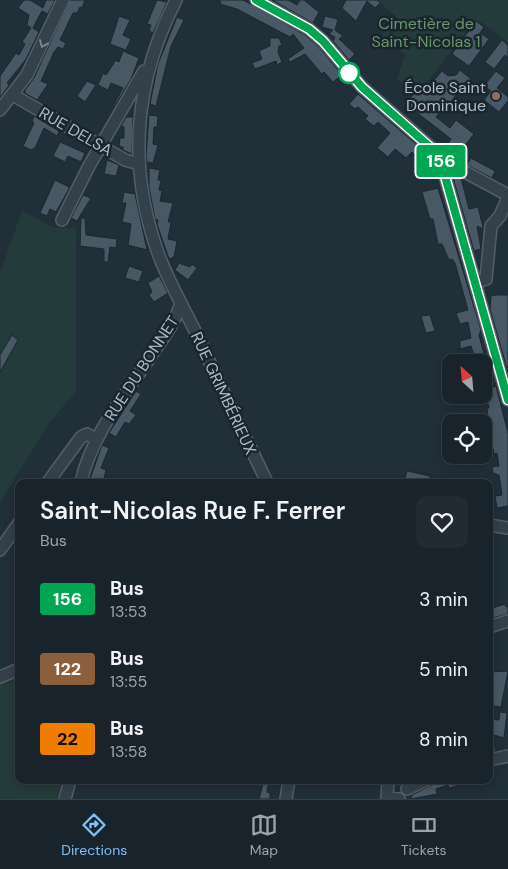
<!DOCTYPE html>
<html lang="en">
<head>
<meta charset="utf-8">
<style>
  body { margin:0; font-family:"DM Sans",sans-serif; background:#222b33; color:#f1f3f6; height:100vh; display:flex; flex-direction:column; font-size:19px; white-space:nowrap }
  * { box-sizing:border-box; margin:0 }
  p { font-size:16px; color:#9fa4a9 }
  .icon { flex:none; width:28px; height:28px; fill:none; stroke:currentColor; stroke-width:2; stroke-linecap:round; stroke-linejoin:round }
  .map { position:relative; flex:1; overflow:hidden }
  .drawer { position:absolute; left:15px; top:479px; width:478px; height:305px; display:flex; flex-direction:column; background:#19232b; border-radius:10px; box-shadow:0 2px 12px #0003,0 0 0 1px #374047 }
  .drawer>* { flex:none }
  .badge { padding:0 10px; border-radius:4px; font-size:18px; line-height:32px }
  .needle { width:32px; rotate:334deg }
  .fabs { position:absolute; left:442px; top:354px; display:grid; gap:10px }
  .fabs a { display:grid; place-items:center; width:50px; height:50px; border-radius:10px; background:#19232b; box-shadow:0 2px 12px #0003,0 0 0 1px #374047; font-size:25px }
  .map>.badge { position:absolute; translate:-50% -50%; box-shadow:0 0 0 2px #fff }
  .round { display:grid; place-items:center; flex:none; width:52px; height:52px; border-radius:10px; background:#222b33 }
  .summary { display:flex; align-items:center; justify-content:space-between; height:85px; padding:0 25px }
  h1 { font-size:24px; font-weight:600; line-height:38px }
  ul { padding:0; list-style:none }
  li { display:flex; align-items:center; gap:15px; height:70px; padding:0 25px }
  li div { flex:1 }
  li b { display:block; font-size:19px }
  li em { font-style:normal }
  li .badge { min-width:55px; font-weight:700; text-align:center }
  .tabs { display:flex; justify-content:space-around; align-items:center; height:70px; border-top:1px solid #374047; background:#19232b; font-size:14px; color:#9fa4a9 }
  .tabs a { display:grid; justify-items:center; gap:2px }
  .tabs .current { color:#80c1fa }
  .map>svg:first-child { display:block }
</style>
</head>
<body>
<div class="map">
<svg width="508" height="799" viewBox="0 0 508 799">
  <rect width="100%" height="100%" fill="#212f39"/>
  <path fill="#233b3a" d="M377 0H508V43L481 22 474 21 417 96 397 79 405 55 381 35 398 18Z
    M22 211 54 228 76 227V391L49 423 0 503V273Z
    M19 677V780H62L57 799H0V683L10 682Z"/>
  <path fill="#485965" stroke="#1c2730" d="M24 0H30L43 8 46 0H55L48 14 42 11 37 20 33 28 39 32 26 59 7 83 9 85 0 98V76L16 53 19 55 25 44 22 42 31 28 27 25 29 15 18 8Z
    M70 0H85L82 8 80 7 77 13H73L60 40 66 43 63 49 58 47 54 52 41 81 48 84 37 100 25 93V90L34 78Z
    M157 0 167 2 153 33 149 31 151 25 147 24Z
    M217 0H243L305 35 318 46 342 75 333 82 324 72 322 74 305 54 290 62 288 59 304 48 293 34 290 37 237 9 220 4 221 2Z
    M272 0H288L297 5 300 0H304L319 12 313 23Z
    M346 0H377L380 3 375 8 367 1 356 21 342 8Z
    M119 16 130 20 123 35 131 39 126 50 110 44Z
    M325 16 338 19 335 30 343 36 339 39 355 54 349 60 333 41 335 37 329 34 333 30 322 27Z
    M177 17 184 20 171 46 156 106 150 104 158 64Z
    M476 21 484 27 480 33 489 39 469 66 452 54Z
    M270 38H279L282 45 279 46 278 52 282 62 277 65 276 61 255 69 252 63 262 59 259 51 270 46Z
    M502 40 508 45V58L505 55 494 69 485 62Z
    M123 51 139 58 131 79 114 107 113 106 123 88 111 83 108 90 98 85 103 73 106 75 116 60 119 62Z
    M460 70 471 79 467 84 465 82 449 105 447 103 436 117 450 128 456 120 474 134 455 158 444 149 451 139 406 104 418 87 420 89 424 83 429 86 442 71 448 76 456 75Z
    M496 71 505 78 497 88 508 97V101L499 112 484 100 491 91 484 86Z
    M87 81 96 85 85 102 77 96Z
    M358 94 432 158 436 173 429 175 420 163 422 162 412 152 406 158 395 149 388 157 377 148 390 133 378 122 374 126 365 119 368 116 358 107 355 109 349 104Z
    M149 115 158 116 157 127H154L153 144 158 145 153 163 147 162 146 156Z
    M34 116 59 131 57 136 44 128 35 148 31 150 23 146 34 123 32 122Z
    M126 117H133L132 154 123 150V147L119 146 120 138H124V127L121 126Z
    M60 142 85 153 81 162 68 156 65 162 53 156Z
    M471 158 495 171 492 178 467 165Z
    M107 160 119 165 116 176 104 174Z
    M149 168 160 170 158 180H161L159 190 162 191 160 201 173 203 168 222H171L168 239 177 241 174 257 169 259 157 224 158 220 155 219 149 187Z
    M452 174 461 178 469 209 478 207 483 227V229L477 226 481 249 474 251Z
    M55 180 69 187V189L56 212 50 209 47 216 40 213Z
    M438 188 481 330 479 335 486 362H476L471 346 460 349V341L471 338 468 322 460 324 456 313 468 310 455 263 452 259 449 260 442 244H438L433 219H430L422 192Z
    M124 192 135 194 147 250 128 245 131 224 122 222 126 203H122Z
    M83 195 91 198 77 221 71 218Z
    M81 218H85L86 235 117 239 116 248 110 247 108 262H104V249L80 246Z
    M179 263 190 267 192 264 197 268 188 280 175 270Z
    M129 266 143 271 139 282 125 278Z
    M159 276 168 293 154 302 149 295 152 292 148 283Z
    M496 295H508V372L490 309 491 296Z
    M430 315 435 331 426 333 421 316Z
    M12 335 18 340 0 372V355Z
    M484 367H486L491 388 496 386 508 433V506L497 508 495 496 502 495 499 475 493 473 492 467 499 466 497 453 494 454 488 420 487 408H489L484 386Z
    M136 391 141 394 130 411 136 415 129 424 125 422 116 437 109 433Z
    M102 445 109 448 101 468 106 470 103 482H89Z
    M407 471 430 476 429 482H404Z
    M505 604 506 607 508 606V614L489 619V609Z
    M508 671 501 707 489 705 491 672Z
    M500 712 507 713 504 738 491 734 496 751 489 752V719L499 720Z
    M264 780H269L267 792 270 793V799H259Z
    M441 780H470V782L449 788 448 785 436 789 437 794 411 799 412 795Z"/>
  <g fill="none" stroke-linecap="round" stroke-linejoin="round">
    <g stroke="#525e67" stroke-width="14">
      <path id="minor" d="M176 0C134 82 127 166 158 253 168 281 184 308 197 335 220 384 243 433 267 482
        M256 0 309 29 323 41 362 87 450 164 508 195
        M13 95 125 160 139 164
        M0 110 27 75 63 0
        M439 155 508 400
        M62 220 89 166 144 71
        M475 283 486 279 491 226 500 216 508 197
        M48 482 81 437 87 434 96 439
        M81 482C92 434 124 396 151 356 163 338 175 323 181 303
        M489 525 508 528
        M0 550 19 523
        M489 627 508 621
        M0 677 19 669
        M489 760 508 756
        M388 780 387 798 399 799
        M407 789 426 780
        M65 799 70 780
        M286 799 289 780"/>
    </g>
    <use href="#minor" stroke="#34404a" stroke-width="11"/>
  </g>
  <defs><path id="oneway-chevron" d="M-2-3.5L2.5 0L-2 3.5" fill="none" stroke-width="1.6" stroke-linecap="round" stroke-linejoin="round" transform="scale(1.25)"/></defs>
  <use stroke="#78848e" href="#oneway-chevron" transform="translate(43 44) rotate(114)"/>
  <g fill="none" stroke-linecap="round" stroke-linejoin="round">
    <g stroke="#fff" stroke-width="11">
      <path id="line" d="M256 0 309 29 323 41 362 87 439 155 508 400"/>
    </g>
    <use href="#line" stroke="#00a651" stroke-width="8"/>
  </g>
  <circle fill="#fff" stroke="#00a651" stroke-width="2.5" cx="349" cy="73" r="10"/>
  <circle fill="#8d6e63" stroke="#1a252e" stroke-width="2" cx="496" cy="96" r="5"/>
  <g text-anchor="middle" stroke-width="5" stroke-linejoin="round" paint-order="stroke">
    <g font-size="16" fill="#66976a" stroke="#1a252e">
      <text x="426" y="29">Cimetière de<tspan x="426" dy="18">Saint-Nicolas 1</tspan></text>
    </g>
    <g font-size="16" fill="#afbbc6" stroke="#1a252e" text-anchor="end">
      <text x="486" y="93">École Saint<tspan x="486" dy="18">Dominique</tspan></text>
    </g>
    <g font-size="16" fill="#afbbc6" stroke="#1a252e">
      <text transform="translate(76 131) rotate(30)" y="6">RUE DELSA</text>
      <text transform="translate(141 368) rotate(-57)" y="6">RUE DU BONNET</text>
      <text transform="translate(224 393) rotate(65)" y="6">RUE GRIMBÉRIEUX</text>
    </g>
  </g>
</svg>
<div class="fabs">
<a><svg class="needle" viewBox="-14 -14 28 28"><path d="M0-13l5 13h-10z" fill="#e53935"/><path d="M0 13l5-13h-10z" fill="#9fa4a9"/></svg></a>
<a><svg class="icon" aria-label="locate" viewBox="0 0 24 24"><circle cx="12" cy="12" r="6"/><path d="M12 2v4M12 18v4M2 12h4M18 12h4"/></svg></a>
</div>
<b class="badge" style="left:441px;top:161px;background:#00a651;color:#fff">156</b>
<section class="drawer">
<div class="summary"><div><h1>Saint-Nicolas Rue F. Ferrer</h1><p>Bus</p></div><a class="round"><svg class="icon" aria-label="heart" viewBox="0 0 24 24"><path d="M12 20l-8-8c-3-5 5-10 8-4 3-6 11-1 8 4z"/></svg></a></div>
<ul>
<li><span class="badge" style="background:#00a651;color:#fff">156</span><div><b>Bus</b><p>13:53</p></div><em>3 min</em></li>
<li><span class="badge" style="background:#8b5e3c;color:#fff">122</span><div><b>Bus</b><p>13:55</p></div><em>5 min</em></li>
<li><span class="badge" style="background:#ef7d00;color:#111">22</span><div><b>Bus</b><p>13:58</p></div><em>8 min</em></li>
</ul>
</section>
</div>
<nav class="tabs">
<a class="current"><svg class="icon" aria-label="directions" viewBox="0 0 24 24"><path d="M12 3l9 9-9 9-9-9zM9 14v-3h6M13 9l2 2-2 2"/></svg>Directions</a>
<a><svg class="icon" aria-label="map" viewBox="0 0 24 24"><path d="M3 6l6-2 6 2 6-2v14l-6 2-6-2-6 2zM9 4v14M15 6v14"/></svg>Map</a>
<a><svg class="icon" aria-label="tickets" viewBox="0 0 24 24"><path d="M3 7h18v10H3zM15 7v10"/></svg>Tickets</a>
</nav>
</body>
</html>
